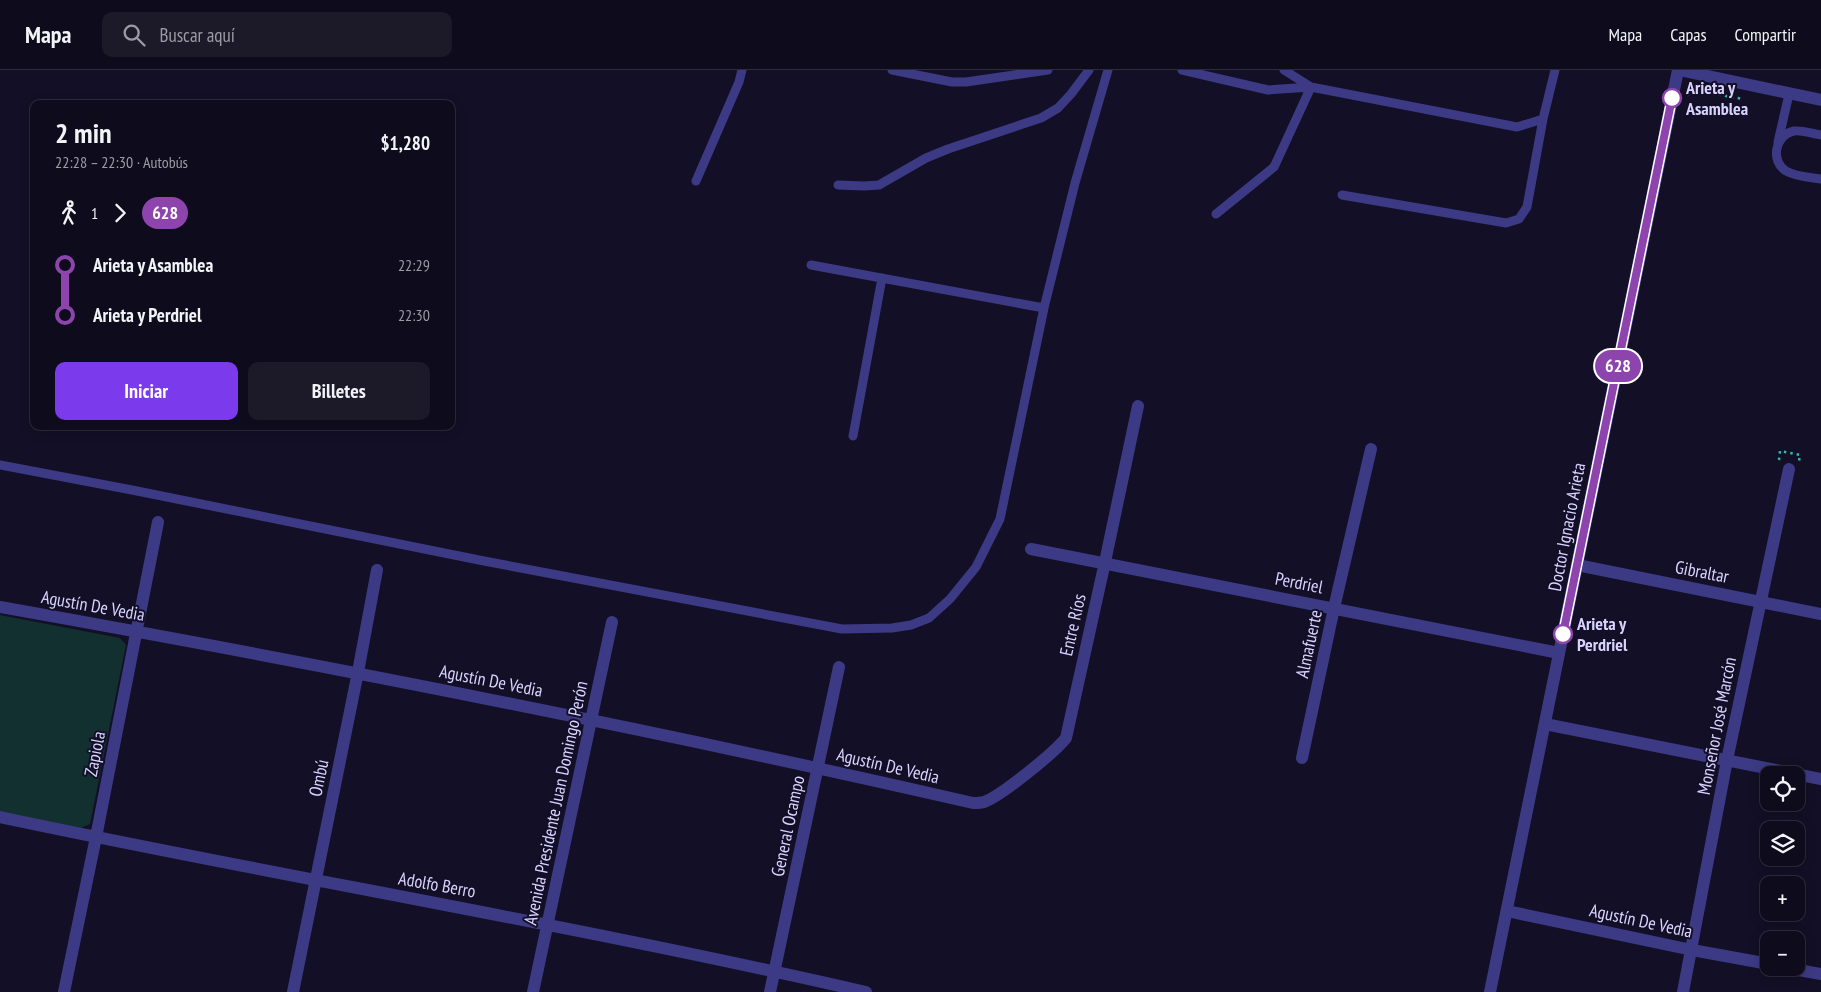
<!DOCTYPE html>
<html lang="es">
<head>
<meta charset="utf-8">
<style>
  body { margin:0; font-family:"PT Sans Narrow",sans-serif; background:#1c1929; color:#f1f3f6; height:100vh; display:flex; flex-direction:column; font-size:19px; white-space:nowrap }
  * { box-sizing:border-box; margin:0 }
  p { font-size:16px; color:#9b9ba3 }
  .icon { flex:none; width:28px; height:28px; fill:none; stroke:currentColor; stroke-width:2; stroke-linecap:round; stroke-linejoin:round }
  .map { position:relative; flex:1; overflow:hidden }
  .sheet { position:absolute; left:30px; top:30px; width:425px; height:330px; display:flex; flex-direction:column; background:#0e0b1c; border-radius:10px; box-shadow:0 2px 12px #0003,0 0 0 1px #2e2b3b }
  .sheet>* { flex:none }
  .badge { padding:0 10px; border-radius:16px; font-size:18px; line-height:32px }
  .fabs { position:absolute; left:1760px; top:696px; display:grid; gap:10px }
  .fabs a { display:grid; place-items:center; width:45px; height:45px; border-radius:10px; background:#0e0b1c; box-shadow:0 2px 12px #0003,0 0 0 1px #2e2b3b; font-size:25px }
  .map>.badge { position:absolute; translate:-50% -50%; box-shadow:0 0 0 2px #fff }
  .legs { display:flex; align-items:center; gap:8px; height:55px; padding:0 25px; font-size:16px }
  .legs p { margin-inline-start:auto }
  .summary { display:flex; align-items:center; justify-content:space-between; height:85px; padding:0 25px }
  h1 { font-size:28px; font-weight:700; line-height:38px }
  .cta { display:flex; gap:10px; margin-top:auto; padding:10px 25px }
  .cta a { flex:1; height:58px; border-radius:10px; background:#7c3aed; color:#fff; font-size:20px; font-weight:700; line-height:58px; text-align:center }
  .cta a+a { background:#1c1929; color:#f1f3f6 }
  ul { padding:0 25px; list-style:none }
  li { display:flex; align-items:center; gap:18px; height:50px; font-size:19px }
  li i { display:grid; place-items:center; width:8px; height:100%; margin:0 6px; background:currentColor }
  li i::after { content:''; width:12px; height:12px; margin:-6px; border:4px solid; border-radius:50%; background:#0e0b1c }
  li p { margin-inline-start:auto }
  li:first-child i { background:linear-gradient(#0000 50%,currentColor 0) }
  li:last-child i { background:linear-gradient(currentColor 50%,#0000 0) }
  header { display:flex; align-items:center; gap:30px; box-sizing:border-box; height:70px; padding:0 25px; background:#0e0b1c; border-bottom:1px solid #2e2b3b }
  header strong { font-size:24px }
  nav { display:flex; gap:28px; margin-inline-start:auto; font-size:18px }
  .search { width:350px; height:45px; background:#1c1929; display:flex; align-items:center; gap:12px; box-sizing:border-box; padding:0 18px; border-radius:10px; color:#9b9ba3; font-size:19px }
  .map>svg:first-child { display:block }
</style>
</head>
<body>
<header>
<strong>Mapa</strong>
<div class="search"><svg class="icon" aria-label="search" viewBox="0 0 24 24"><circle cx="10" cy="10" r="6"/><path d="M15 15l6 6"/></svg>Buscar aquí</div>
<nav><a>Mapa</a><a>Capas</a><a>Compartir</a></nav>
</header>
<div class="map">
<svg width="1821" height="922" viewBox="0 0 1821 922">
  <rect width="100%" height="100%" fill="#130f26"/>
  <path fill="#12302f" d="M0 545 120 568 126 575 90 754 81 758 0 745Z"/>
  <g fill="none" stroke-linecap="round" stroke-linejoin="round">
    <path stroke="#2fb8b0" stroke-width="2.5" stroke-dasharray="2.5 4" stroke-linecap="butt" d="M1687 25 1698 21 1743 29
      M1779 390 1780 381 1800 385 1799 391"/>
    <path stroke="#3d3a85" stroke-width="9" d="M892 0 952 12H966L1048 0
      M1182 0 1268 20 1311 17 1284 0
      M1821 65C1813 64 1802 60 1794 61 1775 65 1770 91 1786 101 1796 107 1810 107 1821 109
      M1778 72 1789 24
      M696 111 739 12 742 0
      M838 115 864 116 879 115 926 88 948 79 1041 48 1058 38 1071 24 1089 0
      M1342 125 1506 153 1519 149 1527 137 1543 49
      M1216 144 1274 97 1311 17 1517 57 1543 49 1555 0
      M811 195 1044 238
      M853 366 882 208
      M0 395 132 420 484 491 842 559 892 558 911 555 929 548 950 529 976 497 1000 449 1044 238 1075 113 1108 0"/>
    <path stroke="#3d3a85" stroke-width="12" d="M1679 0 1821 30
      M1031 479 1559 583
      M1577 495 1821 544
      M0 537C326 595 650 659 973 733 976 733 981 733 984 732 1001 726 1054 683 1066 668L1105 492 1138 336
      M1545 654 1821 709
      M1302 688 1334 538 1371 379
      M0 747C288 808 579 856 866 922
      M1507 841 1692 880 1769 894
      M1788 898 1821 904
      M64 922 96 767 158 452
      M293 922 358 602 377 500
      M533 922 612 552
      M770 922 839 597
      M1683 922 1727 690 1789 399"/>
    <path stroke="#3d3a85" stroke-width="12" d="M1490 922 1678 0"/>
  </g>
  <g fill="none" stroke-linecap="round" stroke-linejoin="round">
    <g stroke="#fff" stroke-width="11">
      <path id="line-1" d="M1563 564 1672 28"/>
    </g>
    <use href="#line-1" stroke="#8e44ad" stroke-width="8"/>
  </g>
  <g fill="#fff" stroke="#8e44ad" stroke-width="2.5">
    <circle cx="1672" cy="28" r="9"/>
    <circle cx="1563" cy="564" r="9"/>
  </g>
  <g text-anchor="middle" stroke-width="4" stroke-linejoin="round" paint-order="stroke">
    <g font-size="18" font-weight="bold" fill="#d9d4ff" stroke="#130f26" text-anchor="start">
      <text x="1686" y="24">Arieta y<tspan x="1686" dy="21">Asamblea</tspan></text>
      <text x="1577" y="560">Arieta y<tspan x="1577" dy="21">Perdriel</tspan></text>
    </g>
    <g font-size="18" fill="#d9d4ff" stroke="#130f26">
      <text transform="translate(1567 457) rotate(-79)" y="6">Doctor Ignacio Arieta</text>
      <text transform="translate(1702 502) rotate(11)" y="6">Gibraltar</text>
      <text transform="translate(1299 513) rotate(11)" y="6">Perdriel</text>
      <text transform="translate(93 536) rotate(10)" y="6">Agustín De Vedia</text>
      <text transform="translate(1073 555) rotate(-77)" y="6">Entre Ríos</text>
      <text transform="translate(1309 574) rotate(-78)" y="6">Almafuerte</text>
      <text transform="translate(491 611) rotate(11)" y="6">Agustín De Vedia</text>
      <text transform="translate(1717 656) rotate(-79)" y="6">Monseñor José Marcón</text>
      <text transform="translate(95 684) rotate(-79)" y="6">Zapiola</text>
      <text transform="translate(888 696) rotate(13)" y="6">Agustín De Vedia</text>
      <text transform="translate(319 708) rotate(-78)" y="6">Ombú</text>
      <text transform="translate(556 733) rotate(-78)" y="6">Avenida Presidente Juan Domingo Perón</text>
      <text transform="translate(788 756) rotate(-78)" y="6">General Ocampo</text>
      <text transform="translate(437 815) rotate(10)" y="6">Adolfo Berro</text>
      <text transform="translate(1641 851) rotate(12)" y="6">Agustín De Vedia</text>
    </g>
  </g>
</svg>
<div class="fabs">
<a><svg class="icon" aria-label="locate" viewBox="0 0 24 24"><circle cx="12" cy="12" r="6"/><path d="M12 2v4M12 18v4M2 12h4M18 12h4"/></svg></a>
<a><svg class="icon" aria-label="layers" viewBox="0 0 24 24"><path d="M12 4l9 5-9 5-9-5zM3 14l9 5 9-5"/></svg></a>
<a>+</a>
<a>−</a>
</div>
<b class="badge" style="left:1618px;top:296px;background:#8e44ad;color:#fff">628</b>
<section class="sheet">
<div class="summary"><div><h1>2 min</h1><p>22:28 – 22:30 · Autobús</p></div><b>$1,280</b></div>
<div class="legs"><svg class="icon" aria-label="walk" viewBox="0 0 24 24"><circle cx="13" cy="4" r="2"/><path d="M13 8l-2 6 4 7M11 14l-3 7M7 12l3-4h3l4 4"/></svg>1<svg class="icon" aria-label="forward" viewBox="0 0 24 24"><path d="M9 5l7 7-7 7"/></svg><b class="badge" style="background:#8e44ad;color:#fff">628</b></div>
<ul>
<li><i style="color:#8e44ad"></i><b>Arieta y Asamblea</b><p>22:29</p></li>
<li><i style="color:#8e44ad"></i><b>Arieta y Perdriel</b><p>22:30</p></li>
</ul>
<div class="cta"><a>Iniciar</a><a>Billetes</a></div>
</section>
</div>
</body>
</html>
